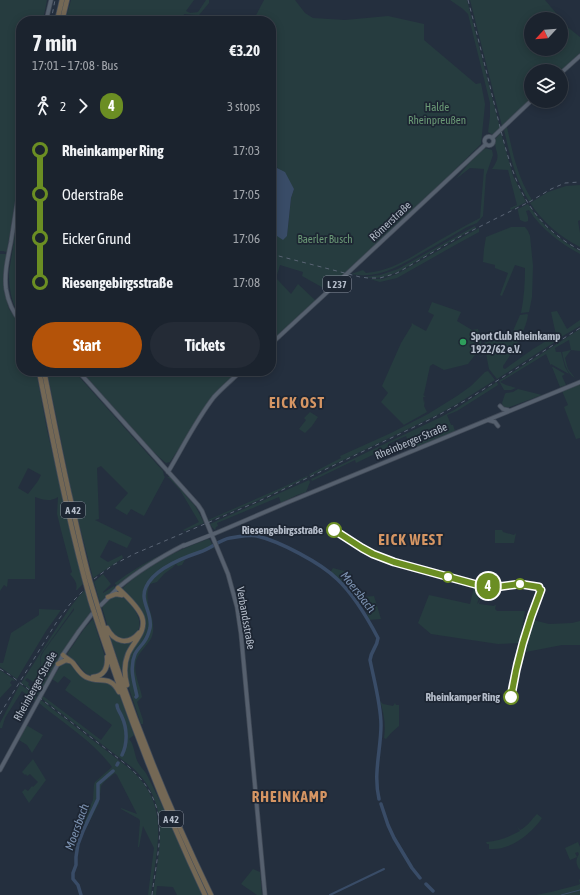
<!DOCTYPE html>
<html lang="en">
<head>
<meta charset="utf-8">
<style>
  body { margin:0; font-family:"Asap Condensed",sans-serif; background:#242b36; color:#f1f3f6; height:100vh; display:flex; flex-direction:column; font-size:15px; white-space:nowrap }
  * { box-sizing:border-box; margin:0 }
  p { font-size:13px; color:#a0a4aa }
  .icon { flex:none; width:22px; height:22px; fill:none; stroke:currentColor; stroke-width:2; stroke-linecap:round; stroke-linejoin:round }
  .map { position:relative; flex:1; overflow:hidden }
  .sheet { position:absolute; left:16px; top:16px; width:260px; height:360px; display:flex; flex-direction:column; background:#1b232e; border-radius:16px; box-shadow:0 2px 10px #0003,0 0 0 1px #39404a }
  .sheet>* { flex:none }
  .badge { padding:0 8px; border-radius:13px; font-size:14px; line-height:26px }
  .needle { width:26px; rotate:244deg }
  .controls { position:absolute; left:524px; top:12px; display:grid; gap:8px }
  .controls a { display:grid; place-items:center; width:44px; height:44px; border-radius:50%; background:#1b232e; box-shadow:0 2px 10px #0003,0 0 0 1px #39404a; font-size:20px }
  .map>.badge { position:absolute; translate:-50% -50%; box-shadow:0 0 0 2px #fff }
  .legs { display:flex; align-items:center; gap:6px; height:44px; padding:0 16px; font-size:13px }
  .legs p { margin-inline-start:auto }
  .summary { display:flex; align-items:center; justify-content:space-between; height:68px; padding:0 16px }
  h1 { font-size:22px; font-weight:700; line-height:30px }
  .cta { display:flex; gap:8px; margin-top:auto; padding:8px 16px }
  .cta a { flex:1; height:46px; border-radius:24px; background:#b45309; color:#fff; font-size:16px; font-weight:700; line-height:46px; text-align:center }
  .cta a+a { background:#242b36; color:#f1f3f6 }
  ul { padding:0 16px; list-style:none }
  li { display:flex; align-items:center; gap:14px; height:44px; font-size:15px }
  li i { display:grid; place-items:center; width:6px; height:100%; margin:0 5px; background:currentColor }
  li i::after { content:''; width:10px; height:10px; margin:-5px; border:3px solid; border-radius:50%; background:#1b232e }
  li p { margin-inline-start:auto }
  li:first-child i { background:linear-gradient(#0000 50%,currentColor 0) }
  li:last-child i { background:linear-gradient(currentColor 50%,#0000 0) }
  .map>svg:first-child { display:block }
</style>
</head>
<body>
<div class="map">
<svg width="580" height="895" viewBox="0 0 580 895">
  <rect width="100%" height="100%" fill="#242f3e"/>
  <path fill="#263c3f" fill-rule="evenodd" d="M0 0H47L43 21H21V164L7 251 5 252 4 251H0Z
    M71 0H194L186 11 190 13 198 12 206 0H209V3L199 15 184 14 183 21H65Z
    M264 0H295L305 13 313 18 345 20 388 16 424 24V40L476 84 481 83 485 104 481 144 403 221 350 268 327 290 302 276 303 272 280 265 276 278 291 294 298 284 316 301 275 338 271 333V232L283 239 287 236 291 198 294 189 277 167 272 166 271 165V21H253Z
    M450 0H467L500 128 493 135 488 132 490 116V103L468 14 463 9Z
    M470 0H545L561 19H531V49H561V19L565 25 580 37V53L561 71H531V99L502 126Z
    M507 127C513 154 517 176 532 200L529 201C515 179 510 155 504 130Z
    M501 133 513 176 526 202 511 210 510 208 517 205 508 170 492 169C503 153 494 154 495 139Z
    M485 148 492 150 493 155 486 175 483 216 477 223 467 227C453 235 439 244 424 252 401 265 379 280 351 274L363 270 366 273C390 271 408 259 428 247 445 237 462 227 480 218L484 169 470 168 456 179 470 162Z
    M580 185V220L578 221 580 233V247C560 237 543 222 530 203L548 192 566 186Z
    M21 193V319C12 305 9 290 9 273Z
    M528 204C541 224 559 240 580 251V254C560 243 541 229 529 210L526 211 528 217V221L525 222 520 220 518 211V209Z
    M475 226 476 228C461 235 447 244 432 252 412 263 389 283 364 277L380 275 398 269Z
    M511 227H525L528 231 530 236 533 266 532 297 529 312 521 313C524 298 525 283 525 268L515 265 502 296 500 295 508 273 495 268V265L483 262 484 249 486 237Z
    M479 228V232L457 244 397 278 380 282 370 279H382L397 274Z
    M0 254H7L3 276 4 291 9 309 21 326V371H36L47 430 83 584 77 590H76C78 583 74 579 70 574L72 572 61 530 57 514 58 497C50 502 44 500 35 497V579H8L7 587 4 585 0 591ZM28 468 41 475 38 481 28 494 18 488Z
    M432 302 461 312 457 321 472 330 478 329 484 354C482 357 481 357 478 357L482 356 483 353 475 355 468 364 444 370 433 364 430 366 424 394 425 396 429 397 442 387 429 397 425 396 423 393 424 396 426 397H423L424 403 425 400 424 406 427 412 402 426 404 425 381 402 388 393 382 386 401 343 412 325 411 323 412 324 413 323V324L426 331 434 315 428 312Z
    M557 311 567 329 580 320V326L561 337V338L497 379 489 369 484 343 490 340 491 337 488 335 491 330 509 340 520 315 527 314 528 315C526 331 512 353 503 366V368L505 369 533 349 556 335 551 312Z
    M580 329V351L571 350 565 358 568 369 575 378C566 373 564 361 562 352L571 350 569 340 555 348 556 352H561L565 367 569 374 551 364V365L550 364 546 354 500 382 506 385 516 388 511 390H504L499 381Z
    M552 367H553L565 374 562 376 566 385 560 387Z
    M47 371H74L163 471 164 476 165 477 144 516 131 509 127 515 115 508 128 493 101 466 97 468 99 519 95 520 132 538 127 548 109 540 100 557 108 562 122 555 123 558 93 578 73 500Z
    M81 371H239L215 394 170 462 166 463 160 458 149 447Z
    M488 371 495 380 457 404 437 415 310 476 309 475 310 474 341 458 340 456 391 433 428 414 457 396 471 386 485 372Z
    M497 382 498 385 457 411 447 415 451 425H453L455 431 411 449 406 436 388 444 389 447 356 463 355 460 312 481 311 479 441 417 454 410Z
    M580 384V438L576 439 564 407 568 405 562 391Z
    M518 389 542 395 507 408 503 407 502 403 505 394 506 393 513 392Z
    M310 412 318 417 312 426 305 433 299 429 306 420 304 418Z
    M307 476 308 477 273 494 209 521 208 520 281 488Z
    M167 477H170L195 506 198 511 204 523 185 531 183 530 199 522 180 490 169 478Z
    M309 480 310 482 306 492 297 495 281 503 279 497 217 523 218 526 216 527 215 530 212 527 210 524Z
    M495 530H502L503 532 514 535 516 533 514 543H495Z
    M208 539 210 540 214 548 186 558 182 565 178 566 176 564 172 568 164 574 157 582 150 584C142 603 155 613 153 632 152 643 139 650 136 661 133 673 140 685 142 697L137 702 143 720V724H141L128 685 127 661 144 622 122 589C127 583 134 578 141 573 162 558 183 548 208 539Z
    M161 555V556C146 565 131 575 118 586L115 584V583C130 572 144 563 161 555Z
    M333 568 351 573 342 585 330 573Z
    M103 574 111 584 103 592V593L114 586 115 588 100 603 94 582Z
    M474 587 482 589 477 604 479 602 482 595 479 604 494 606 495 605H496L495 609 497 611H525L519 643 498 644 431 634 418 623 429 595 470 604Z
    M85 590 91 613 69 642 49 677C43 672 39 664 41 657 43 651 48 646 51 641 59 631 66 620 74 610V608L41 654C38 664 42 671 48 678L43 689H41L42 687 27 678 25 680 29 683 28 685 38 693 41 691V692L39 696 21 683 69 609 79 596Z
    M120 595C132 603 149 624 133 636 132 636 129 639 128 639 125 640 121 639 118 639L109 631 102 607 113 596Z
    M374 596 381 619 369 620 362 597Z
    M39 609 61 610 46 631 17 679 0 667V663H3L11 633 39 615Z
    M93 619 106 660 104 671C87 679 88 676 77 663 74 660 70 657 67 654L84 629Z
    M533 620 549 624 572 623 580 621V645H562L526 652 527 638 531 627Z
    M109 634 120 642 138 635 128 651 124 678Z
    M63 662H65L71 663 79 673 105 681 115 688 120 696 134 735 129 739C135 745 134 757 139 764 142 769 146 772 148 777 168 815 184 856 202 895H177L173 887 157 886 156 895H153C159 848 172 805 133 768L41 698 43 696 101 740 112 725 65 690 71 681 64 676 58 683 52 679Z
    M0 670 15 680 14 681 12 680 10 683 12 685 0 698Z
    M20 684 37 697 35 701 22 691 5 718 2 728H0V723Z
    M41 700 130 769C172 806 156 847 151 895H148L154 848 143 826 139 847H138L140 821 139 819 121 809V808L137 814 117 775 115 773 104 782 101 786 99 803 85 830 81 826 93 800 94 785 95 782 112 767C93 741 64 724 39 703Z
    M380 701 383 704 393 706 395 703 396 705H399V726L391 733 386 739 384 738C386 725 384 714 380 701Z
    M26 725 43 735 32 753 27 745 19 740Z
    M33 759 46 780 29 803 22 792 25 789 28 791 32 786 33 787 38 782 30 774 27 776 26 774 25 775 22 772Z
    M537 814 542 818C535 829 518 844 505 847 500 849 494 849 489 849V844H487L486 842C499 841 509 837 520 831L516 826 520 830C527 827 531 820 537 814Z
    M578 842 580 847V870C576 865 575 860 579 854L578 852 575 853 577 857 570 860 565 848Z
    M253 869 260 872 262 895H257L241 884Z
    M580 879V895H536L551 892 578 885 580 884 579 880Z"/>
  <path fill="#394c67" d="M271 165 285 172 294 189 291 198 287 236 283 240 271 232Z"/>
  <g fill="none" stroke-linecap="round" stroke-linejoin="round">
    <path stroke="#394c67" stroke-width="1" d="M561 895 580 890"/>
    <path stroke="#394c67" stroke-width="2" d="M330 895 384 869"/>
    <path stroke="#394c67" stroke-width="3.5" d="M136 697 137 696C134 682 129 668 135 654 137 650 141 646 144 642 147 638 149 632 150 628 153 613 139 601 146 587 154 569 182 558 200 552 210 549 221 539 230 538 239 537 249 534 257 536 279 541 321 563 337 579 353 594 368 619 378 638 377 648 371 650 370 660 374 680 381 705 381 725 381 750 373 773 379 799
      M117 705C117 709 120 712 122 717 127 728 128 743 122 755
      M117 765 118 763
      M381 804 388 825 394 838 412 868 420 878
      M426 884 433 891
      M81 895 78 885 73 879V873L76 865V857L78 844 83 831 98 799V784L113 771"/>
    <g stroke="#414a57" stroke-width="5">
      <path id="major" d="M46 21 51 0
        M561 73 580 56
        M484.5 141a4.5 4.5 0 1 1 9 0a4.5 4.5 0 1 1-9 0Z
        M492 138 531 101
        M21 178C18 199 14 221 11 242 8 257 4 273 6 289 8 301 13 313 21 322
        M271 344 323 296 486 144
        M78 371 198 505 202 511 211 533 228 574 237 607 241 634 265 895
        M500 406 503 409 508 410
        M488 420 495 422 498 426
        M168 472C183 447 196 420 214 397 222 388 232 380 241 371
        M183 546 216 533 286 503 580 382
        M101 605C107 599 113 593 119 587 139 570 161 557 184 545
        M0 770 64 653 79 631 92 614"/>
    </g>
    <g stroke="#434c59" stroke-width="6">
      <path id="highway" d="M57 21 62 0
        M62 21 67 0
        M39 371C54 447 69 524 90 599 99 628 109 656 119 685 144 756 173 827 205 895
        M44 371C52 412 60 452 69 493 76 522 82 552 90 581 121 689 162 794 211 895
        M118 588C126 596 138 606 142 617 147 632 133 642 128 654 124 664 124 674 127 685
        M108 597 116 594 122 595
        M107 628C114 642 128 646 139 633
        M63 655C66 658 70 660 73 663 77 668 80 674 86 677 100 684 110 674 119 692
        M58 664 66 660 70 661
        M93 677C104 676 108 668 107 657"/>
    </g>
    <use href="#major" stroke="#56606e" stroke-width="3.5"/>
    <use href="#highway" stroke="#746855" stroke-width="4.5"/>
    <path stroke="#5a6575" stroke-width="1" stroke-dasharray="4 4" stroke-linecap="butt" d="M468 0C477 34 486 69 494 103 510 165 518 218 580 250
      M51 21 55 0
      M271 254 360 277 368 278H380L397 273 461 236 531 201 551 189 565 183 580 182
      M94 579 113 565 134 554 259 501 433 418 470 398 580 328
      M0 669 10 675 123 762C174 803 159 839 152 895
      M0 714 56 623 70 604 85 589"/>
  </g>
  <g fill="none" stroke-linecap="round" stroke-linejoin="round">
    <g stroke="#fff" stroke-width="9">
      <path id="line-1" d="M334 530 362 548 373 554 394 562 478 585 497 587 520 584 539 587V589L541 590C527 625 517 660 511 697"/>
    </g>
    <use href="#line-1" stroke="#6b8e23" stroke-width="6"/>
  </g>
  <circle fill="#2e9e5b" stroke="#1d2633" stroke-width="1.5" cx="463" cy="342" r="4"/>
  <g fill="#fff" stroke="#6b8e23" stroke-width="2">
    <circle cx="334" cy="530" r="7"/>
    <circle cx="448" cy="577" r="5"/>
    <circle cx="520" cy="584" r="5"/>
    <circle cx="511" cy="697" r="7"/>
  </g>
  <g text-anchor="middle" stroke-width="3.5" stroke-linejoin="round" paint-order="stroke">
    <g fill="#1d2633" stroke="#878f9c" stroke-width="1">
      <rect x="323" y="276" width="28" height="16" rx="3"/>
      <rect x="61" y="502" width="24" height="16" rx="3"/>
      <rect x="159" y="811" width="24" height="16" rx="3"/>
    </g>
    <g font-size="10" font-weight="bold" fill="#b4bcc9">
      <text x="337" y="288">L 237</text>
      <text x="73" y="514">A 42</text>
      <text x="171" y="823">A 42</text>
    </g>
    <g font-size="11" fill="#6b9a76" stroke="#1d2633">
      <text x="437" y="111">Halde<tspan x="437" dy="13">Rheinpreußen</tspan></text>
      <text x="325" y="243">Baerler Busch</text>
    </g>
    <g font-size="11" fill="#b4bcc9" stroke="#1d2633">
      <text transform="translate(390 221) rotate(-43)" y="4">Römerstraße</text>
      <text transform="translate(411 441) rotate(-23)" y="4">Rheinberger Straße</text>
      <text transform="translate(246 618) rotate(80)" y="4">Verbandsstraße</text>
      <text transform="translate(35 686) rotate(-61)" y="4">Rheinberger Straße</text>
    </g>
    <g font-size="11" font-weight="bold" fill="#b4bcc9" stroke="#1d2633" text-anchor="start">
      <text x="471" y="340">Sport Club Rheinkamp<tspan x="471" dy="13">1922/62 e.V.</tspan></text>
    </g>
    <g font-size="11" font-weight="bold" fill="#b4bcc9" stroke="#1d2633" text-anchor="end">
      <text x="323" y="534">Riesengebirgsstraße</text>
      <text x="500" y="701">Rheinkamper Ring</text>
    </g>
    <g font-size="12" font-style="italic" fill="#7c92b1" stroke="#1d2633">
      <text transform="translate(358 592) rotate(52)" y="4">Moersbach</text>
      <text transform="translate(77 827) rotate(-70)" y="4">Moersbach</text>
    </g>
    <g font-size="15" font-weight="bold" letter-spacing="1" fill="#d59563" stroke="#1d2633">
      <text x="297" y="408">EICK OST</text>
      <text x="411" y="545">EICK WEST</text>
      <text x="290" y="802">RHEINKAMP</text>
    </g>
  </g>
</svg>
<div class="controls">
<a><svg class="needle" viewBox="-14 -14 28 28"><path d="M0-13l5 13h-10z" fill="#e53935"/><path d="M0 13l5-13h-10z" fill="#a0a4aa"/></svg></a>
<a><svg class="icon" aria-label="layers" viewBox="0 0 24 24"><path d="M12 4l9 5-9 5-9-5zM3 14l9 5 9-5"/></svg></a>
</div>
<b class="badge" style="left:488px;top:586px;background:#6b8e23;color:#fff">4</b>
<section class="sheet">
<div class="summary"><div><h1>7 min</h1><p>17:01 – 17:08 · Bus</p></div><b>€3.20</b></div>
<div class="legs"><svg class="icon" aria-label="walk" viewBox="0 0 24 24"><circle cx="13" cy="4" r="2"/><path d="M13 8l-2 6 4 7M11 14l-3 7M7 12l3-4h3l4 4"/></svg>2<svg class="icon" aria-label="forward" viewBox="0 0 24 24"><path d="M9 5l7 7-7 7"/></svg><b class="badge" style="background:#6b8e23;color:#fff">4</b><p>3 stops</p></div>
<ul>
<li><i style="color:#6b8e23"></i><b>Rheinkamper Ring</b><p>17:03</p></li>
<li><i style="color:#6b8e23"></i><span>Oderstraße</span><p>17:05</p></li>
<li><i style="color:#6b8e23"></i><span>Eicker Grund</span><p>17:06</p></li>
<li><i style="color:#6b8e23"></i><b>Riesengebirgsstraße</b><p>17:08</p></li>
</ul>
<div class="cta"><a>Start</a><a>Tickets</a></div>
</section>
</div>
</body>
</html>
